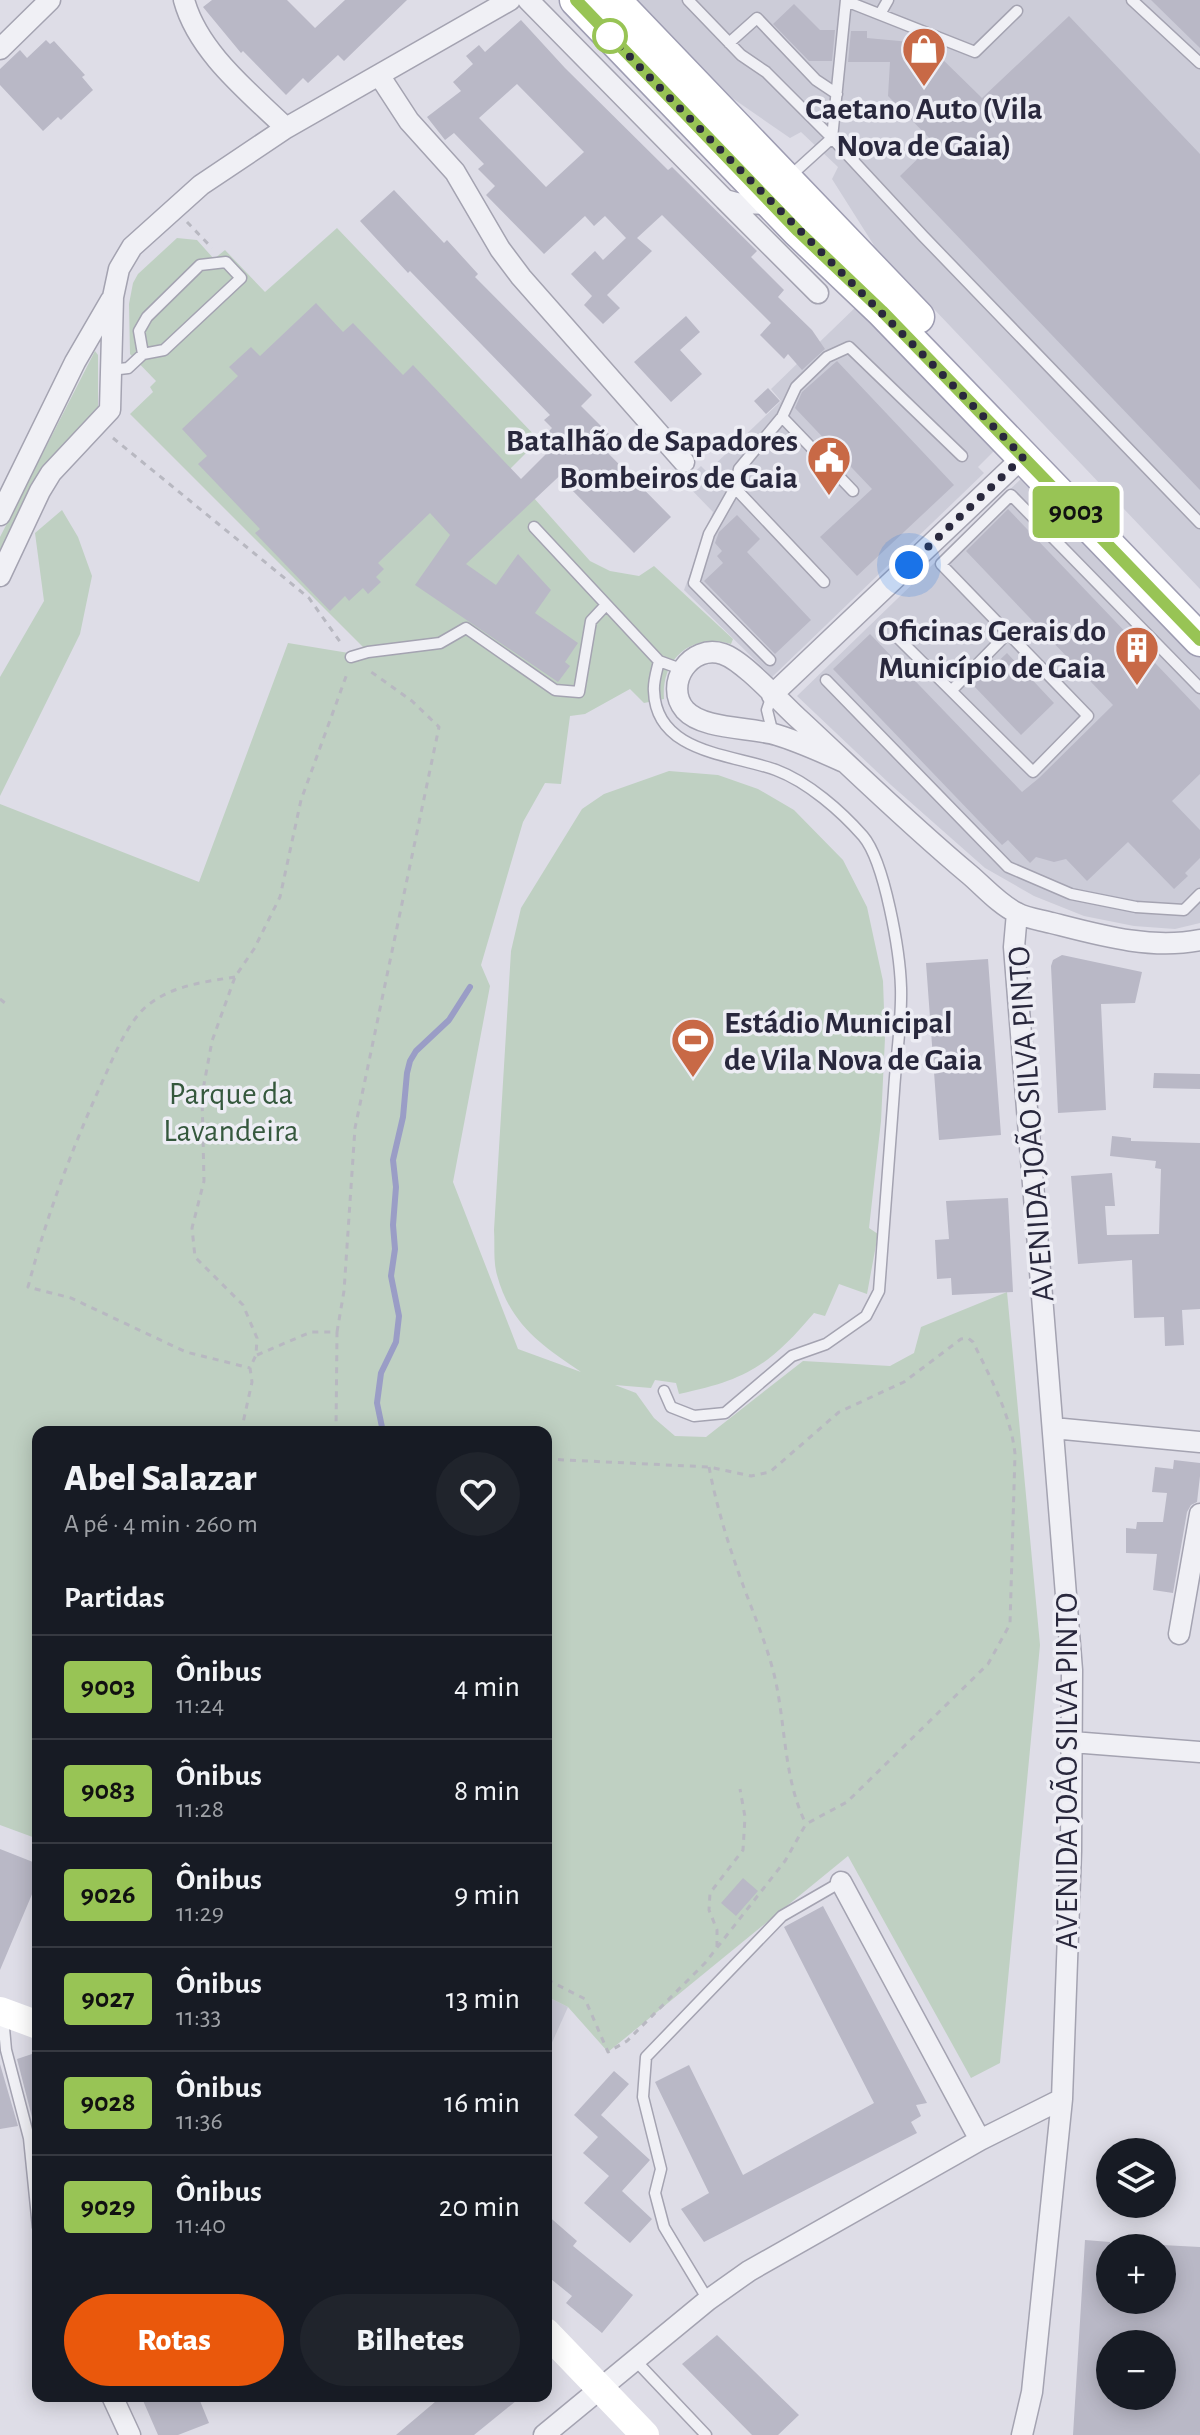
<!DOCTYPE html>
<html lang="pt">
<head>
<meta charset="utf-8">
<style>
  body { margin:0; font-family:"Alegreya Sans",sans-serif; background:#20242c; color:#f1f3f6; height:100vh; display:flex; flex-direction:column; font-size:30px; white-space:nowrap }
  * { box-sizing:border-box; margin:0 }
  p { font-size:26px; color:#9ea1a6 }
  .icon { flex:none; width:44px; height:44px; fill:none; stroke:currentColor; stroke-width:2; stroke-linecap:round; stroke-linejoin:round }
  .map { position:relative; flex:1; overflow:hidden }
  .sheet { position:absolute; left:32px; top:1426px; width:520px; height:976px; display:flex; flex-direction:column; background:#171b24; border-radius:16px; box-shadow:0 4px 20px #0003 }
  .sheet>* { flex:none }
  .badge { padding:0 16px; border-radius:6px; font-size:28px; line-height:52px }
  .controls { position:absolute; left:1096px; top:2138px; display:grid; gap:16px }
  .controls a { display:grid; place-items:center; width:80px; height:80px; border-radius:50%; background:#171b24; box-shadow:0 4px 20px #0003; font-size:40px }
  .you { position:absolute; width:40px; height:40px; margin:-20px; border:6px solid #fff; border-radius:50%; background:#1a73e8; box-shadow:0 0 0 12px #1a73e833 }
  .map>.badge { position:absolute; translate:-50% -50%; box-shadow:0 0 0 4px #fff }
  h2 { padding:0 32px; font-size:30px; line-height:72px }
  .round { display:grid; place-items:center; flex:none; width:84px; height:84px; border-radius:42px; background:#20242c }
  .headline { display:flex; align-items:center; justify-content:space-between; height:136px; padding:0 32px }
  h1 { font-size:38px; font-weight:800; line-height:60px }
  .cta { display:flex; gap:16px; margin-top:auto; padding:16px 32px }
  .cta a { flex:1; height:92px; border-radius:48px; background:#ea580c; color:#fff; font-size:32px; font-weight:800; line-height:92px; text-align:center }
  .cta a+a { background:#20242c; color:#f1f3f6 }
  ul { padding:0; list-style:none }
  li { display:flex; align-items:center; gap:24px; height:104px; padding:0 32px; border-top:2px solid #363941 }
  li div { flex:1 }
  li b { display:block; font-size:30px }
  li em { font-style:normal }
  li .badge { min-width:88px; font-weight:700; text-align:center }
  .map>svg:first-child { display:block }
</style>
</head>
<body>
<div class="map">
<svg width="1200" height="2435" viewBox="0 0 1200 2435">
  <rect width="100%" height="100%" fill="#dedde7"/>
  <path fill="#ccccd8" d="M635 0H1200V589L875 247 832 179 838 167 801 132 790 138 722 91Z
    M861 302 999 446 978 467 984 473 772 677 684 590 713 512 684 482 701 466 707 472 781 401 771 389Z
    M1027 473 1200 656V923L1175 929 1134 926 1084 916 1034 896 985 868 891 785 797 696Z
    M546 1996 568 2007 546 2056Z"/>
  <path fill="#bfd0c2" d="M337 228 539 440 509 470 590 561 610 571 639 576 654 566 733 639 731 644C691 632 661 659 664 699L644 703 630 689 585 714 570 716 561 784 545 783 523 822 481 965 490 986 453 1182 518 1349 581 1372C542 1346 510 1324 497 1275 493 1261 495 1244 494 1230L511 951 521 908 582 809 604 794 669 771 718 775 758 789 794 810 843 860 867 907 883 981 885 1038 881 1121 869 1228 878 1234 867 1294 839 1284 825 1316 814 1313C769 1366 746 1380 679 1394L676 1383 655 1380 651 1388 615 1385 636 1393 654 1418 675 1436 706 1437 803 1361 890 1366 914 1353 921 1327 1007 1292 1040 1645 1000 2063 971 2078 848 1856 608 2052 568 2007 546 1996V1432H38V1839L0 1825V804L199 882 288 643 373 657 130 414 153 392 150 387 156 381 130 354 129 304 133 283 138 274 177 238 197 240 214 259 225 250 265 292Z
    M95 351 98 355V410L0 555V537Z
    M62 510 78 537 92 576 80 634 0 796V677L44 601 35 533Z"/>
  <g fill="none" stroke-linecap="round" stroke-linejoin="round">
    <path stroke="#9a9dc6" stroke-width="6" d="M383 1432 377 1403 381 1373 396 1342 399 1316 391 1276 395 1249 393 1225 396 1187 393 1160 403 1117 407 1073 410 1061 416 1051 449 1020 470 987"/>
  </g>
  <path fill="#b9b8c6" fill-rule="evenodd" d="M212 0H287L315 28 345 0H407L344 61 338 55 308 83 303 78 286 95 243 51 241 53 203 7Z
    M1151 0H1200V48Z
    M794 4 820 30H835L832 61H809L773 24Z
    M1069 16 1200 154V490L900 176 934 143 888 96 890 62H848L851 31H867V38L932 44 935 45 934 51 982 98Z
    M521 20 565 68 668 170 672 167 757 251 751 257 784 290 778 297 812 330 825 349 802 370 788 354 784 359 760 335 771 323 662 215 637 238 652 251 607 295 620 308 603 324 584 305 592 296 571 274 595 251 603 260 626 238 605 216 594 226 585 216 544 254 486 195 495 186 478 169 484 164 454 133 445 140 427 117 461 91 453 82 473 64 466 56 479 45 485 52ZM517 84 584 152 546 187 479 118Z
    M46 40 50 44 54 41 85 75 82 77 93 90 61 120 58 117 43 131 0 85V69L20 50 27 58Z
    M394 190 444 243 447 240 478 274 475 277 592 395 581 406 613 438 603 448 671 517 634 553 567 485 576 472 570 466 466 564 496 585 518 554 551 590 535 613 578 643 565 662 570 666 558 682 415 585 450 535 430 513 378 563 384 569 376 577 381 582 368 594 363 588 349 601 345 596 330 611 255 533 260 529 198 464 207 456 182 429 238 376 229 367 251 347 260 356 316 303 343 332 353 323 403 375 413 365 521 479 552 448 542 438 552 428 544 420 550 415 410 271 408 273 360 221Z
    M686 316 700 332 680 350 702 374 671 402 634 362Z
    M837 361 954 485 857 576 820 537 872 489 795 408 802 392Z
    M768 388 780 401 766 414 754 401Z
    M1008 509 1200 710V774L1172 801 1200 830V858L1185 873 1188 876 1174 889 1128 842 1087 881 1066 859 1054 862 1036 857 1030 863 1008 840 1002 845 833 669 870 634 1022 792 1039 778 1113 705 966 551Z
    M737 515 760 539 747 552 811 620 775 654 704 581 723 563 717 556 722 551 715 543 719 532Z
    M1007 653 1054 703 1021 735 973 685Z
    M1062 955 1142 972 1135 1003 1101 1004 1106 1110 1058 1113 1051 966 1053 960Z
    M988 959 1001 1135 939 1140 926 963Z
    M1154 1073 1200 1074V1089L1153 1088Z
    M1112 1136 1131 1138V1141L1200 1143V1309L1182 1310 1184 1345 1165 1346 1164 1317 1134 1318 1132 1260 1078 1264 1071 1176 1112 1173 1115 1206H1105L1107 1235 1159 1234 1161 1169 1155 1168 1156 1161 1110 1156Z
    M1008 1198 1013 1292 952 1295 951 1278 937 1279 935 1240 949 1239 946 1201Z
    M1174 1460 1200 1463V1476L1197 1502 1191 1505 1187 1512 1173 1593 1153 1590 1157 1554 1126 1553V1528L1136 1529 1137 1522H1163L1167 1493 1152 1492 1155 1467 1173 1469Z
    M0 1849 38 1864V1880L0 1970Z
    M743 1878 758 1891 736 1916 721 1903Z
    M823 1906 927 2103 916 2105 921 2116 911 2122 917 2133 704 2242 681 2209 709 2193 655 2082 689 2065 743 2175 874 2103 784 1927Z
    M38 2052V2119L33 2121 17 2059Z
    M0 2064 18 2126 0 2129Z
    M614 2071 629 2084 601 2115 650 2160 622 2191 652 2219 630 2243 584 2203 609 2176 583 2153 598 2137 574 2115Z
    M546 2214 577 2241 573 2246 633 2295 602 2333 566 2303 572 2296 546 2275Z
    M1085 2240 1110 2242V2300H1162V2245L1200 2247V2435H1073ZM1110 2344H1162V2396H1110Z
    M717 2335 799 2415 778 2435H752L682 2364Z
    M141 2396H198L209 2423 178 2435H158Z
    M442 2396H522L474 2435H396Z"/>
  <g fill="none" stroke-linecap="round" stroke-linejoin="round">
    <g stroke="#a4a3b1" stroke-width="13">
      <path id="lane" d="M688 0 741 55 766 72 832 138 923 236 1200 523
        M1132 0 1200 63
        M846 1 975 52 1017 11
        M880 14 888 0
        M729 43 757 18 816 80 837 94
        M788 178 832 138 846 0
        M226 262 241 278 164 350 143 354 139 331 147 317 200 265Z
        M111 370 128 368 143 354
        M782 417 853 491
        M735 488 709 534 694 583 770 660
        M534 527 659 661 681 669
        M824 582 735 488 739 469 782 417 796 387 827 357 849 347 962 456
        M897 637 1033 772 1088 716 941 564 1011 495 1200 688
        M351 657 368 652 440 643 466 628 555 690 579 692 591 621 605 606
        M659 661C657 670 653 682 654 691 656 754 733 754 776 770 808 782 841 811 863 836 885 862 900 953 901 988 902 1022 896 1057 894 1091 889 1158 884 1225 879 1291L866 1316 826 1344 792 1356 725 1413 694 1416 671 1407 664 1391
        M826 680 1008 867 1071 894 1136 907 1184 910 1200 894
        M952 690 1008 633
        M772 695 767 710 773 734
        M3 2017 6 2050 29 2138 38 2227
        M708 2300 664 2227 655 2193 661 2169 643 2097 646 2057 782 1916 841 1882
        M635 2360 706 2435"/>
    </g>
    <g stroke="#a4a3b1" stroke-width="23">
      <path id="street" d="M184 0C198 52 249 92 286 128
        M528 0 725 200 736 203 771 204
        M0 49 50 0
        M379 75 409 121 455 172 500 249 521 277 684 462
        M725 200 818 293
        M0 515 75 362 111 300
        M0 576 40 491 51 473 110 410 113 297 119 269 132 247 201 185 286 128 510 0
        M772 695 1023 457
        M844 762C822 752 800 742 777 735 752 727 703 730 685 710 663 684 691 643 723 654 744 661 782 704 800 720 856 772 911 826 970 875 984 887 1000 905 1017 913 1026 918 1041 920 1052 923 1099 935 1151 950 1200 940
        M1017 913 1014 947 1072 1670 1071 1851 1062 2099 1032 2392 1022 2435
        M1053 1428 1200 1442
        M1179 1634 1200 1514
        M1072 1742 1200 1752
        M841 1882 980 2140
        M112 2396 130 2435
        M544 2435 708 2300 749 2271 980 2140 1062 2099"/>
    </g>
    <g stroke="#9e9db2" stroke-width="35">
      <path id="primary" d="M576 0 798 231 882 311 1200 640
        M614 0 918 317"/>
    </g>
    <path stroke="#b8b8c1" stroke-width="3" stroke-dasharray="6 6" stroke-linecap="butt" d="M187 222 212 248
      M113 438 309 598 343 646
      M235 977C204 982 174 985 148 1005 128 1021 114 1056 104 1078 73 1146 47 1214 28 1287L71 1298 186 1352 250 1368
      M0 999 5 1003
      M337 1332 344 1291 355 1128 439 727 412 701 367 669
      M257 1355 311 1332H337L336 1432
      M241 1432 252 1382 250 1368 256 1355 257 1338 243 1305 195 1257 192 1228 204 1181 202 1095 212 1041 235 977 254 949 280 897 301 800 348 671
      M546 1459 709 1467 751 1476 770 1472 839 1412 904 1382 961 1339 968 1338 973 1342C990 1377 1011 1415 1015 1454L1010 1624 988 1664 847 1802 806 1824 785 1861 705 1963 627 2041 608 2052 585 1999 546 1979
      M709 1467C716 1504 727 1540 739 1574 751 1608 765 1639 774 1674 786 1723 783 1778 806 1824
      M717 1947V1930L709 1910 710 1893 743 1850 745 1817 740 1789"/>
    <use href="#lane" stroke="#f0f0f5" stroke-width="10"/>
    <use href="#street" stroke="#f0f0f5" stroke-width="20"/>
    <path stroke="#fff" stroke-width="28" d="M0 2011 38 2025
      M546 2332 645 2435"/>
    <use href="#primary" stroke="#fff" stroke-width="32"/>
  </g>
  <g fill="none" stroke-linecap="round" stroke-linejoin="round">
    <g stroke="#fff" stroke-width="18">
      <path id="line" d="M576 0 798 231 882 311 1200 640"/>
    </g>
    <use href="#line" stroke="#98c455" stroke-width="12"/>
    <path stroke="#29283d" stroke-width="8" stroke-dasharray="0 14.4" d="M610 36C746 178 886 316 1023 457L909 565"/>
  </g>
  <defs>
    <g id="shop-pin" transform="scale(2.3)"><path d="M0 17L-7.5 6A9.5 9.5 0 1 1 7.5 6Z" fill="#c86946" stroke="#ededf4"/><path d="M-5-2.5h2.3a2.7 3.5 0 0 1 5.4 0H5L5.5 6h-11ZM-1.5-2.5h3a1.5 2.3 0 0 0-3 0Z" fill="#fff"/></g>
    <g id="civic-pin" transform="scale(2.3)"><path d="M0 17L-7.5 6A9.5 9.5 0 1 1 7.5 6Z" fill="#c86946" stroke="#ededf4"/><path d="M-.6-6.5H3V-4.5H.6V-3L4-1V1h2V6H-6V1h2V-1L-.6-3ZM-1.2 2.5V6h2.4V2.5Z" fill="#fff"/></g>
    <g id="building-pin" transform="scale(2.3)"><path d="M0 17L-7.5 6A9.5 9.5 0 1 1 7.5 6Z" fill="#c86946" stroke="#ededf4"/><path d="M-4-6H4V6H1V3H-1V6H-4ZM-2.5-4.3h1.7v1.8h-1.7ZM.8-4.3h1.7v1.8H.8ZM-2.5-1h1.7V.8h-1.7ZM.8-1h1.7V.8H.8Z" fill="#fff"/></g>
    <g id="stadium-pin" transform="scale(2.3)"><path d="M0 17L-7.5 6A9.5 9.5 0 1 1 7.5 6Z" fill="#c86946" stroke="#ededf4"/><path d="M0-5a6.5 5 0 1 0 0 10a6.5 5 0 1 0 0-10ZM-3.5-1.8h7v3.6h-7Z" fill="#fff"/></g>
  </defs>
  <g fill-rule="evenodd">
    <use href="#shop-pin" x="924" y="49"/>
    <use href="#civic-pin" x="829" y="458"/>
    <use href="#building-pin" x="1137" y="648"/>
    <use href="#stadium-pin" x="693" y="1040"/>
  </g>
  <circle fill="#fff" stroke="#98c455" stroke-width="4" cx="610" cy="36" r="16"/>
  <g text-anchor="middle" stroke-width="7" stroke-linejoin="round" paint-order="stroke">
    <g font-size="32" font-weight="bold" fill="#29283d" stroke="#ededf4" text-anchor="end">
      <text x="924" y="119" text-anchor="middle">Caetano Auto (Vila<tspan x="924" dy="37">Nova de Gaia)</tspan></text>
      <text x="798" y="451">Batalhão de Sapadores<tspan x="798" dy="37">Bombeiros de Gaia</tspan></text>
      <text x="1106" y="641">Oficinas Gerais do<tspan x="1106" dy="37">Município de Gaia</tspan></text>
      <text x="724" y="1033" text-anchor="start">Estádio Municipal<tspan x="724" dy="37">de Vila Nova de Gaia</tspan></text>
    </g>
    <g font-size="32" fill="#35583d" stroke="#ededf4">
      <text x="231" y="1104">Parque da<tspan x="231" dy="37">Lavandeira</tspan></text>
    </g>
    <g font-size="32" fill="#29283d" stroke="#ededf4">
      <text transform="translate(1030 1124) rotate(-94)" y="11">AVENIDA JOÃO SILVA PINTO</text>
      <text transform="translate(1066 1771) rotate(-90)" y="11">AVENIDA JOÃO SILVA PINTO</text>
    </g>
  </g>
</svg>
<div class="controls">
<a><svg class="icon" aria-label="layers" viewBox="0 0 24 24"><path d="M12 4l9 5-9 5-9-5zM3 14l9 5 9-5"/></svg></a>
<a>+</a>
<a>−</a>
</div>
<div class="you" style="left:909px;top:565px"></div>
<b class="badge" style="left:1076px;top:512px;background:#98c455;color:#111">9003</b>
<section class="sheet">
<div class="headline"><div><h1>Abel Salazar</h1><p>A pé · 4 min · 260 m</p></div><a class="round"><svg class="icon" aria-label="heart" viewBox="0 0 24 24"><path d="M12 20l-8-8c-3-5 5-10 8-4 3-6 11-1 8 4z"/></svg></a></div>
<h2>Partidas</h2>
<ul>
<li><span class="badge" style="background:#98c455;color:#111">9003</span><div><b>Ônibus</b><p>11:24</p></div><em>4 min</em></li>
<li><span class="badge" style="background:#98c455;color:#111">9083</span><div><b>Ônibus</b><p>11:28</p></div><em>8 min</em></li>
<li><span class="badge" style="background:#98c455;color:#111">9026</span><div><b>Ônibus</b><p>11:29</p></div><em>9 min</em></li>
<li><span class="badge" style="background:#98c455;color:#111">9027</span><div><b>Ônibus</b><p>11:33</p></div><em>13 min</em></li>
<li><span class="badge" style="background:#98c455;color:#111">9028</span><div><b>Ônibus</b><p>11:36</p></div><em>16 min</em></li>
<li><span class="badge" style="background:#98c455;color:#111">9029</span><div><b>Ônibus</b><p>11:40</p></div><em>20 min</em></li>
</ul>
<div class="cta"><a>Rotas</a><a>Bilhetes</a></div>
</section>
</div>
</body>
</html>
